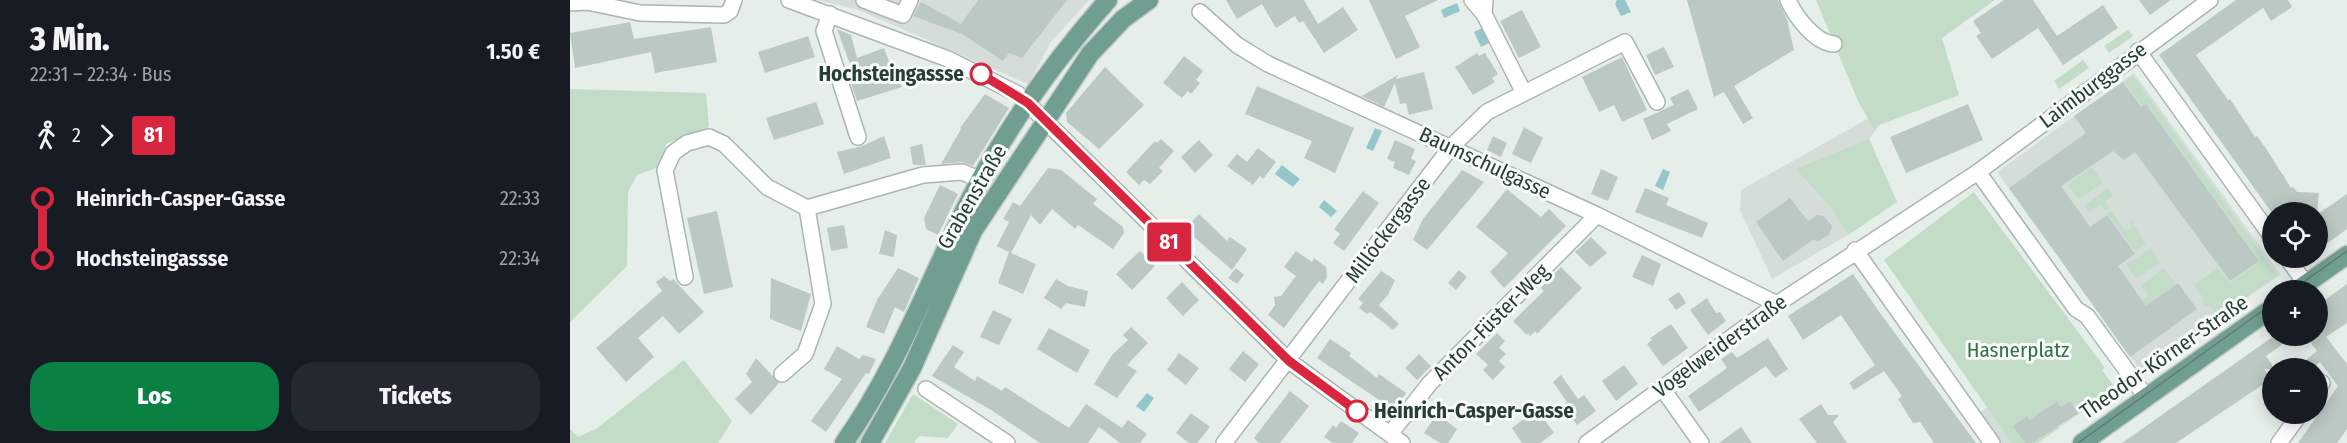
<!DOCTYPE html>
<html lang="de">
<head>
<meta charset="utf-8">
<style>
  body { margin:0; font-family:"Fira Sans Condensed",sans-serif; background:#242831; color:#f1f3f6; height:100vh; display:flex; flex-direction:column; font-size:22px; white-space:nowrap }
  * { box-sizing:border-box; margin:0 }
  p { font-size:20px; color:#9ea1a6 }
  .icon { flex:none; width:33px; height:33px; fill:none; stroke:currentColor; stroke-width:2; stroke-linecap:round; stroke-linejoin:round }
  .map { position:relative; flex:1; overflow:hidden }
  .sheet { display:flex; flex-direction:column; background:#171b24; width:570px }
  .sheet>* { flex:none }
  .badge { padding:0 12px; border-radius:4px; font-size:21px; line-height:39px }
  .fabs { position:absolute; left:1692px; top:202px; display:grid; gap:12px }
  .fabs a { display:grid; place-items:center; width:66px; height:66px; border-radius:50%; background:#171b24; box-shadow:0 3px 15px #0003; font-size:30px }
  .map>.badge { position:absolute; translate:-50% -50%; box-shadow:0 0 0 3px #fff }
  .legs { display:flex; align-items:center; gap:9px; height:66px; padding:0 30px; font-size:20px }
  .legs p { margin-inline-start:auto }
  .summary { display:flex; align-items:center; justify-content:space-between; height:102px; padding:0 30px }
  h1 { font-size:33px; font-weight:800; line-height:45px }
  .button { display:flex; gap:12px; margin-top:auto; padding:12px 30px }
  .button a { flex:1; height:69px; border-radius:24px; background:#0b8043; color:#fff; font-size:24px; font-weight:800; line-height:69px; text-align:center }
  .button a+a { background:#242831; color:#f1f3f6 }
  ul { padding:0 30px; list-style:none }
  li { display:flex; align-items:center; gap:21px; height:60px; font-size:22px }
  li i { display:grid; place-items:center; width:9px; height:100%; margin:0 8px; background:currentColor }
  li i::after { content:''; width:15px; height:15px; margin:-8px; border:4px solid; border-radius:50%; background:#171b24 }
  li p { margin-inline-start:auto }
  li:first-child i { background:linear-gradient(#0000 50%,currentColor 0) }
  li:last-child i { background:linear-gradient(currentColor 50%,#0000 0) }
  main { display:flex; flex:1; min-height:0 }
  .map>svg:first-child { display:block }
</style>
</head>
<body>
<main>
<section class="sheet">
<div class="summary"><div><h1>3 Min.</h1><p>22:31 – 22:34 · Bus</p></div><b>1.50 €</b></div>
<div class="legs"><svg class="icon" aria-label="walk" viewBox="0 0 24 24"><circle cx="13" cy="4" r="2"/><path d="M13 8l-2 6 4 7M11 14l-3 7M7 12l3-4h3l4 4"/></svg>2<svg class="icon" aria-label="forward" viewBox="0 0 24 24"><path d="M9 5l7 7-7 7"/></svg><b class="badge" style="background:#d7263d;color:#fff">81</b></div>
<ul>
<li><i style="color:#d7263d"></i><b>Heinrich-Casper-Gasse</b><p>22:33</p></li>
<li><i style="color:#d7263d"></i><b>Hochsteingassse</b><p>22:34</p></li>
</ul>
<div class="button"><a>Los</a><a>Tickets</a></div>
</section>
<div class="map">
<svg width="1777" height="443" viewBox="0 0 1777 443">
  <rect width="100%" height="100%" fill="#e6eeea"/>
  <path fill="#d5ddd9" d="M247 0H519L481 42 458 84 286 9Z
    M1564 73 1711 275 1570 370 1427 172Z
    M1299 118 1305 131 1299 139 1327 202 1278 235 1202 279 1170 210 1171 190Z
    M1423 403 1452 443H1429L1408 414Z"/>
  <path fill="#c2dcc8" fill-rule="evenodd" d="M1246 0H1425L1372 38 1389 95 1309 125 1305 131 1288 101Z
    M1558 30 1563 36 1539 53 1534 46Z
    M1513 60 1519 68 1489 89 1484 81Z
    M1563 76 1707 275 1648 317 1639 305 1636 307 1632 302 1635 300 1624 285 1648 268 1660 283 1690 261 1576 103 1572 106 1554 82Z
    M0 89 136 93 139 127 96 144 89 167 67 175 58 192 57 266 0 322Z
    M1299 139 1327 202 1278 235 1263 210 1226 169Z
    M1522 167 1533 182 1509 199 1498 185Z
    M424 171 428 173 406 212 337 363 292 443H287L333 361 388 237Z
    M1538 188 1543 196 1535 202 1539 208 1535 210 1530 204 1519 213 1514 206Z
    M1404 192 1535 368 1532 370 1545 388 1468 443H1462L1471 436 1457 416 1455 443H1442L1314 260ZM1487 401 1491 407 1500 401 1509 413 1489 427 1476 409Z
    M1541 211 1556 231 1562 227 1559 218 1576 244 1565 252 1537 213Z
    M1581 248 1590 262 1566 279 1556 265Z
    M1594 268 1606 284 1566 316 1561 309 1578 296 1571 286Z
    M114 360 162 421 148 443H0V429L8 437 26 429Z
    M343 394 388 424 378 438 349 436 344 443H315Z"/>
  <path fill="#95c6cc" d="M1047 0H1055L1061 12 1051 16 1045 4Z
    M887 3 890 11 874 18 871 10Z
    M912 28 919 43 911 47 904 32Z
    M805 128 812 131 803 151 796 148Z
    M712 165 730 179 723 187 705 174Z
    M1093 169 1100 172 1093 190 1085 186Z
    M754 200 767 211 761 217 749 207Z
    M577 393 584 398 574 412 566 406Z"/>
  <path fill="#bcc8c3" d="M408 0H497L452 58 439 53 433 61 392 34 343 16 351 2 391 24Z
    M656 0H734L748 24 773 7 788 30 754 53 733 21 729 23 725 16 706 28 692 4 667 19Z
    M799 0H868L835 16 850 47 826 59Z
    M1117 0H1208L1217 19 1224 50 1164 86 1183 118 1173 124 1154 92 1144 97Z
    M1434 0H1463L1487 36 1533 5 1548 28 1493 65 1468 28 1422 59 1406 36 1411 33 1403 21Z
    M1569 0H1601L1580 15Z
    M1666 0H1718L1722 7 1701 21 1693 8 1626 55 1658 100 1660 99 1685 137 1687 136 1697 150 1721 188 1723 187 1727 192 1749 193 1747 213H1702L1589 55Z
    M952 10 971 47 949 58 930 21Z
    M60 22 64 39 141 27 147 62 85 73 81 52 5 68 0 33Z
    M267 29 281 35 287 58 314 48 321 67 325 66 332 87 287 101 280 80 285 78Z
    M238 36 245 57 195 73 188 52Z
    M1094 47 1104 67 1085 75 1076 55Z
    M907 53 909 56 915 53 928 74 922 78 925 82 903 95 885 67Z
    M614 56 633 71 626 80 630 83 621 94 618 91 612 98 593 83Z
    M1052 57 1077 110 1052 122 1044 105 1029 112 1012 77Z
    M535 67 574 105 529 149 497 122 496 113Z
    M854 72 863 109 839 115 836 103 830 104 825 83 814 107 792 96 828 75 826 79Z
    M1553 82 1571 107 1576 104 1689 261 1660 281 1565 152 1554 160 1543 151 1491 186 1520 227 1537 215 1565 254 1548 266 1576 306 1608 283 1627 309 1560 357 1439 188 1516 133 1504 116Z
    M687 86 784 128 765 173 734 158 742 141 675 114Z
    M1118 89 1128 109 1097 124 1101 131 1082 140 1073 119 1104 105 1100 98Z
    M415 94 439 108 403 166 392 162 371 164 391 129 390 128Z
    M246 102 254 124 204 140 196 118Z
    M1398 104 1413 140 1336 173 1320 137Z
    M954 127 973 138 961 163 942 154Z
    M314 136 321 158 274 174 267 152 292 146Z
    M923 136 937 143 931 157 917 150Z
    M591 139 604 151 589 168 593 171 580 184 574 180 569 185 556 172 585 141 587 143Z
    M629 140 643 155 625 173 611 157Z
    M825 140 845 149 841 159 846 161 839 175 823 168 825 162 817 159Z
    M352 144 356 165H343L340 147Z
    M688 148 706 162 693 179 690 176 683 185 657 166 667 154 677 162Z
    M478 168 491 170 527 199 523 204 553 227 554 233 543 249 508 225 505 229 482 209 470 225 461 215 441 253 466 264 453 294 428 283 439 252 427 246 439 222 433 219 443 202 450 206Z
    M1031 169 1048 177 1038 201 1021 194Z
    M892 170 914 182 857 250 843 240 853 219Z
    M370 185 388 194 368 235 356 229 354 218Z
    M1075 188 1099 198 1096 205 1138 223 1132 238 1065 212Z
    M937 189 971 217 979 209 996 226 934 288 920 272 938 253 906 227Z
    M793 191 809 203 774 251 763 243 770 234 764 229Z
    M1777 194V229L1748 250V214Z
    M1220 198 1238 221 1247 215 1254 216 1262 226 1260 234 1249 241 1243 240 1213 261 1186 222Z
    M147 211 163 287 134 294 117 218Z
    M629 214 657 241 660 237 677 249 662 270 615 229Z
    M274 225 278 248 261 251 257 228Z
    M315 230 327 235 324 257 309 254Z
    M1021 237 1037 253 1020 267 1005 252Z
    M570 251 585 266 562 290 546 274Z
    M726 251 742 262 744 258 756 267 757 277 753 284 749 281 714 328 698 315 705 305 704 297 711 296 726 276 714 267Z
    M1072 255 1091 264 1083 286 1062 277Z
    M991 267 1012 288 967 334 965 331 960 336 958 333 957 335 943 321 974 291 971 288Z
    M328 268 349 278 334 312 325 307 314 334 296 327 307 300Z
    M666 268 674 275 667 284 658 278Z
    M889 270 897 277 886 290 878 283Z
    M811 271 825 280 818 295 809 305 829 324 823 330 800 312 797 314 789 308 793 303 788 299Z
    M1283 274 1310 313 1406 443H1364L1350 422 1343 423 1328 399 1332 396 1314 371 1284 390 1279 383 1305 365 1271 315 1233 340 1218 316Z
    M94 276 100 281 103 279 134 312 109 334 93 316 68 338 84 357 56 382 26 348 92 291 86 282Z
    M201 278 241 294 231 331 200 319Z
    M486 279 498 286 518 291 515 307 496 303 491 309 474 298Z
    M612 282 629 300 613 316 596 298Z
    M1777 284V323L1756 337 1777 364V429L1767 443H1728L1768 386 1750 362 1742 369H1725L1747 351 1736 336H1748V305Z
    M1109 292 1116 303 1106 310 1098 299Z
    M1137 298 1146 313 1150 312 1156 321 1138 335 1120 310Z
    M423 310 442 319 429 345 410 337Z
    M1101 324 1118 348 1093 366 1077 344 1082 340 1080 338Z
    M561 327 578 343 557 365 567 371 547 398 524 384 542 355 558 340 553 335Z
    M479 328 520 350 507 373 467 349Z
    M927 333 935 341 929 348 936 354 929 361 935 367 923 380 913 370 918 365 906 354Z
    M1704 336H1724L1696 356 1705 369H1694L1701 379 1606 443H1552Z
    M1198 338 1218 369 1205 378 1196 366 1129 412 1118 396 1157 368 1151 359 1162 352 1167 358Z
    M760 339 781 353 779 356 807 378 809 374 836 393 824 410 747 358Z
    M383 345 394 352 384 367 405 381 407 376 432 391 435 387 499 428 516 404 552 428 558 420 577 434 570 443H550L529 427 518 443H470L421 410 362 376Z
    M267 346 289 359 293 355 306 359 299 374 296 373 256 432 241 421 272 379 254 369Z
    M673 351 689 364 675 382 659 369Z
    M609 353 629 368 616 385 597 370Z
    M849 354 861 366 847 380 835 368Z
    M186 358 209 383 181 415 165 399 182 382 176 374Z
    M1054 365 1068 384 1046 401 1032 381Z
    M991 375 1008 399 1014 395 1026 411 1007 425 992 406 997 402 983 382Z
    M720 391 739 406 710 443H689L684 438Z
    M1487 401 1491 407 1500 401 1509 413 1462 443H1455L1443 426 1457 416 1460 420Z
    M1251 404 1258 415H1269L1263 422 1277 443H1247L1229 419Z
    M967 409 984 433 970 443H952L942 428Z
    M621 413 640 427 627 443H619L606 433Z
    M867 414 887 429 878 443H870L854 433Z
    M771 421 789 433 782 443H763L754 437 763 425 766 428Z
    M1171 427 1182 443H1149Z"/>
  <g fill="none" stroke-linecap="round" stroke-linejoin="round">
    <g stroke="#a9b6b1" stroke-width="18">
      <path id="minor" d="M219 0 378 59 448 94 719 361 832 443
        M294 0 333 15 340 0
        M902 0 914 14
        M915 0 914 14 954 93
        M1218 0C1225 16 1245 43 1264 44
        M0 3 17 2 70 13 154 15 160 11 164 0
        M630 12 667 45 698 64 1027 215 1207 304
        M260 14 254 31 288 137
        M1568 51 1702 237
        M1408 172 1506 309 1517 316 1576 397
        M1285 250 1422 443
        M1717 258 1736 284
        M115 277 95 170 103 153 117 143 139 137 154 144 197 187 237 208 353 175 392 172 411 180
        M212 374 235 354 253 304 237 208
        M1092 388 1131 443
        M356 389 437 443
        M1748 389 1752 383
        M820 434 860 383 1027 215
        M654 443 881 147 917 112 1055 42 1087 102
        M1017 443 1207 304 1408 172 1640 0
        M1709 443 1730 414"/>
    </g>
    <g stroke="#c3c9c7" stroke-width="21">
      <path id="major" d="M1726 291 1777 255
        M274 443C326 369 357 286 397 205 434 131 483 62 538 0
        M300 443 342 368 403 231 520 54 553 19 579 0
        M1512 443 1702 308"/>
    </g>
    <use href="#minor" stroke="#fff" stroke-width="15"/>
    <use href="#major" stroke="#709e90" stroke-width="18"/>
    <path stroke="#627972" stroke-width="1.5" d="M1721 291 1777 251
      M1508 443 1702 304"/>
  </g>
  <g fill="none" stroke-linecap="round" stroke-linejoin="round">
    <g stroke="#fff" stroke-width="14">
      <path id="line-1" d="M411 74 458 103 719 361 787 411"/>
    </g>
    <use href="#line-1" stroke="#d7263d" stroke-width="9"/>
  </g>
  <g fill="#fff" stroke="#d7263d" stroke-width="3">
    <circle cx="411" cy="74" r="10"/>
    <circle cx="787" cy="411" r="10"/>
  </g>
  <g text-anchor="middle" stroke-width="6" stroke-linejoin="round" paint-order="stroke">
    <g font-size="21" font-weight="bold" fill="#273e37" stroke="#f7faf8" text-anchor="end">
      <text x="394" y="81">Hochsteingassse</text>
      <text x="804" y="418" text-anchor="start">Heinrich-Casper-Gasse</text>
    </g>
    <g font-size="21" fill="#273e37" stroke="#f7faf8">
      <text transform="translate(1523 85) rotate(-37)" y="7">Laimburggasse</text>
      <text transform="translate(915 163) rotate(25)" y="7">Baumschulgasse</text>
      <text transform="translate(402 197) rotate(-60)" y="7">Grabenstraße</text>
      <text transform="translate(818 230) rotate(-53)" y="7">Millöckergasse</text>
      <text transform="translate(921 322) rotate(-45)" y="7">Anton-Füster-Weg</text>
      <text transform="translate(1150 346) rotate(-36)" y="7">Vogelweiderstraße</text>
      <text transform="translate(1594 357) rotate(-35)" y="7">Theodor-Körner-Straße</text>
    </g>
    <g font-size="21" fill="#35704a" stroke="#f7faf8">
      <text x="1448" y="357">Hasnerplatz</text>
    </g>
  </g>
</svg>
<div class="fabs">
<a><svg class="icon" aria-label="locate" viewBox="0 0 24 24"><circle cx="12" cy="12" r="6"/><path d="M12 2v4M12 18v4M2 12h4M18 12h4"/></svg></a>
<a>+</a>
<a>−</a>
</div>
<b class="badge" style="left:599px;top:242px;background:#d7263d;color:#fff">81</b>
</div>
</main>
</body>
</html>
